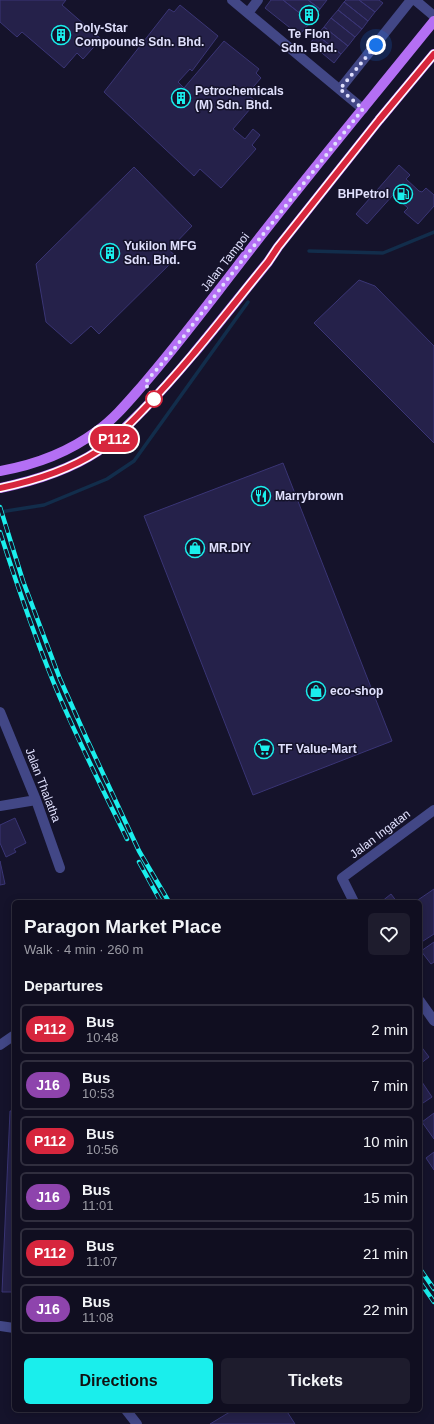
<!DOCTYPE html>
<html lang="en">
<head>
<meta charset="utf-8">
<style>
  body { margin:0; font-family:Arial,sans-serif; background:#1e1c2d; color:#f1f3f6; height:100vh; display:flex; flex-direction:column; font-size:15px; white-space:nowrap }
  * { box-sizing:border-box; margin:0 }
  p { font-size:13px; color:#9c9ca5 }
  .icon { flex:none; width:22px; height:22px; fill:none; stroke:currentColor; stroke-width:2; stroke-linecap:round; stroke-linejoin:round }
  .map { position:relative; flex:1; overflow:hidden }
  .panel { position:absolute; left:12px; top:900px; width:410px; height:512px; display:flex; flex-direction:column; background:#100e20; border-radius:6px; box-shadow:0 2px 10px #0003,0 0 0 1px #302e3e }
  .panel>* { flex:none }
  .badge { padding:0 8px; border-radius:13px; font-size:14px; line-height:26px }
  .you { position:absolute; width:20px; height:20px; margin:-10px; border:3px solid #fff; border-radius:50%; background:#1a73e8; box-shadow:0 0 0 6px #1a73e833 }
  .map>.badge { position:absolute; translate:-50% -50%; box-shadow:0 0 0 2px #fff }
  h2 { padding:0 12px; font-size:15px; line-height:36px }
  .round { display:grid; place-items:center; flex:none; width:42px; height:42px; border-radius:6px; background:#1e1c2d }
  .headline { display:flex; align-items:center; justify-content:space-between; height:68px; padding:0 12px }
  h1 { font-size:19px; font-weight:700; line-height:30px }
  .button { display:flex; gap:8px; margin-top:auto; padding:8px 12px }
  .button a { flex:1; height:46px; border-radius:6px; background:#1aeeec; color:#111; font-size:16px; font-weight:700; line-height:46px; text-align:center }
  .button a+a { background:#1e1c2d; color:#f1f3f6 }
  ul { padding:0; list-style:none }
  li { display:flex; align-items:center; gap:12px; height:50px; margin:0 8px 6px; padding:0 4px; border:2px solid #302e3e; border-radius:6px }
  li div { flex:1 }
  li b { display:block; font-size:15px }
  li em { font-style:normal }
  li .badge { min-width:44px; font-weight:700; text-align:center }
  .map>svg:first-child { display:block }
</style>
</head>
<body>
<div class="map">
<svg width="434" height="1424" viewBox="0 0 434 1424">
  <rect width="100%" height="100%" fill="#15132b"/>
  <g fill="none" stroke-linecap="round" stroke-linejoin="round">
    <path stroke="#122d4b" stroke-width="3.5" d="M309 251 383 253 434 232
      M0 512 44 505 107 479 134 461 248 302"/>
  </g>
  <path fill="#25214a" stroke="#3a3575" d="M0 0H66L62 5 101 39 83 59 77 53 64 68 22 32 17 37 0 22Z
    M271 0H283L311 22 299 35 265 8Z
    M283 0H308L320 9 311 22Z
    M308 0H327L320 9Z
    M346 0H359L375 12 368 21 344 2Z
    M359 0H379L383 3 375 12Z
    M344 2 368 21 362 29 338 10Z
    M180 5 218 36 192 71 190 69 178 82 184 88 224 41 259 69 256 73 261 78 247 94 256 102 233 129 245 139 253 129 260 135 252 145 256 149 221 188 200 169 194 176 104 92 169 9 174 12Z
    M338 10 362 29 355 37 331 18Z
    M331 18 355 37 348 46 324 27Z
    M324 27 348 46 341 54 317 35Z
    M317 35 341 54 334 63 310 43Z
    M399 165 410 175 406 179 419 191 422 192 426 188 434 195V206L418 224 404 212 408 208 393 195 367 224 356 214Z
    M134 167 192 226 169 250 177 257 99 334 91 326 71 344 46 322 36 264Z
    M359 280 375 286 434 346V443L314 323Z
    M283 463 392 741 253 795 144 516Z
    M15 818 26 843 14 849 16 852 6 857 0 843V825Z
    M0 861 5 884 0 885Z
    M434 889V934L420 943V902H415Z
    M391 894 397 902H381Z
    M434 942V962L431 964 421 951Z
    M420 1045 429 1057 420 1064Z
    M420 1079 432 1097 420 1105Z
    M10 1111H14V1292H2Z
    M434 1113V1139L422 1122Z
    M434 1152V1170L426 1158Z
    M233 1410H286L295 1424H210Z"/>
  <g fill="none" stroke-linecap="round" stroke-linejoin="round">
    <path stroke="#424786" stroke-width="10" d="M232 0 363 109
      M415 0 434 16
      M248 13 258 0
      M340 89 411 0
      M0 712 36 800 60 868
      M0 806 36 800
      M354 902 342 878 434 810
      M420 1001 434 1021
      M0 1045 13 1036
      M0 1326 14 1328
      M126 1410 137 1424"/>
    <path stroke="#b46ff4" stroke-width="10" d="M0 471C34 465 69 452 97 431 114 419 128 402 142 386 175 348 205 308 236 268 300 184 368 103 434 21
      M0 488C34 481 69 470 98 451 115 439 129 424 143 410 188 364 227 312 268 262L278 247 379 120 434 54"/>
    <g stroke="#1aeeec" stroke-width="4.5">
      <path id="rail" d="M0 507 23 581 60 679 85 735 139 851 169 902
        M0 532C16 582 33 632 53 681 75 735 101 786 127 839
        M139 862 161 902
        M420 1269 434 1289
        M420 1282 434 1302"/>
    </g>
    <use href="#rail" stroke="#15132b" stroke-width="3" stroke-dasharray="9" stroke-linecap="butt"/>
  </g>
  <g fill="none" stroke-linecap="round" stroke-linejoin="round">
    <g stroke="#fff" stroke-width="9">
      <path id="line" d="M0 488C34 481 69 470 98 451 115 439 129 425 143 410 188 364 227 312 268 262L278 247 379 120 434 54"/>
    </g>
    <use href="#line" stroke="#d7263d" stroke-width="6"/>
    <path stroke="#e0e0fd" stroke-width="4" stroke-dasharray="0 7.2" d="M154 399 145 383 171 353 237 267 363 109 340 89 376 45"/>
  </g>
  <defs>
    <g id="building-ring" transform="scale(1)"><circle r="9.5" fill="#15132b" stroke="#1aeeec" stroke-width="1.5"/><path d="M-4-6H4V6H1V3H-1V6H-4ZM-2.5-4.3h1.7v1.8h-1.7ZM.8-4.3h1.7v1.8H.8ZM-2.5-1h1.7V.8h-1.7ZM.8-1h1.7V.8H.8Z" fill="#1aeeec"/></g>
    <g id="fuel-ring" transform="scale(1)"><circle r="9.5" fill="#15132b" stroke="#1aeeec" stroke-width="1.5"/><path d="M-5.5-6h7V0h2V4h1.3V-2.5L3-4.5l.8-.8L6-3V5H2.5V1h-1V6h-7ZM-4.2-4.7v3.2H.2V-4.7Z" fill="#1aeeec"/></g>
    <g id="restaurant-ring" transform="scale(1)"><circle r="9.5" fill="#15132b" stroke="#1aeeec" stroke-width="1.5"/><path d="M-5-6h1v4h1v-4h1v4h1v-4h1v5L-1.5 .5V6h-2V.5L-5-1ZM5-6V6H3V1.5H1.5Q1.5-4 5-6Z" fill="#1aeeec"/></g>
    <g id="shop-ring" transform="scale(1)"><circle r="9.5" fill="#15132b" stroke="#1aeeec" stroke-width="1.5"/><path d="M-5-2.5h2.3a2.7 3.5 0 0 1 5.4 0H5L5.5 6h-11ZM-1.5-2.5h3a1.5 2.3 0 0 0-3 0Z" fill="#1aeeec"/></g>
    <g id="supermarket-ring" transform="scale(1)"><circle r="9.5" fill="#15132b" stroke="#1aeeec" stroke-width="1.5"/><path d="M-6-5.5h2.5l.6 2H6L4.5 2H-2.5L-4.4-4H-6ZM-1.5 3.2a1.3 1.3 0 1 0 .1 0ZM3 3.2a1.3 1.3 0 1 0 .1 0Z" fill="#1aeeec"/></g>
  </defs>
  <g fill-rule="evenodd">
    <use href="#building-ring" x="309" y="15"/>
    <use href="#building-ring" x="61" y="35"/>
    <use href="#building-ring" x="181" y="98"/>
    <use href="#fuel-ring" x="403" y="194"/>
    <use href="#building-ring" x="110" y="253"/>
    <use href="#restaurant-ring" x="261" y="496"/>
    <use href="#shop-ring" x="195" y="548"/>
    <use href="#shop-ring" x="316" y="691"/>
    <use href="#supermarket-ring" x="264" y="749"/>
  </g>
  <circle fill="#fff" stroke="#d7263d" stroke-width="2" cx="154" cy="399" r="8"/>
  <g text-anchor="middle" stroke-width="3" stroke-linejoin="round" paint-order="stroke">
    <g font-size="12" font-weight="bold" fill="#e0e0fd" stroke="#15132b" text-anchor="start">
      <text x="75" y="32">Poly-Star<tspan x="75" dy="14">Compounds Sdn. Bhd.</tspan></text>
      <text x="309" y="38" text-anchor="middle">Te Flon<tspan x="309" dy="14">Sdn. Bhd.</tspan></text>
      <text x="195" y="95">Petrochemicals<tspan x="195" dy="14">(M) Sdn. Bhd.</tspan></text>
      <text x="389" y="198" text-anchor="end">BHPetrol</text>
      <text x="124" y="250">Yukilon MFG<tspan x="124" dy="14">Sdn. Bhd.</tspan></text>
      <text x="275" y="500">Marrybrown</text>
      <text x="209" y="552">MR.DIY</text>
      <text x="330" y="695">eco-shop</text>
      <text x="278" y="753">TF Value-Mart</text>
    </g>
    <g font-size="12" fill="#e0e0fd" stroke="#15132b">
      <text transform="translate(225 262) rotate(-52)" y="4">Jalan Tampoi</text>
      <text transform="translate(43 785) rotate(69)" y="4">Jalan Thalatha</text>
      <text transform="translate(380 834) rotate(-37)" y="4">Jalan Ingatan</text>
    </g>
  </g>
</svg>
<div class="you" style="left:376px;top:45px"></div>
<b class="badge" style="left:114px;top:439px;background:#d7263d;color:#fff">P112</b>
<section class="panel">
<div class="headline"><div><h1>Paragon Market Place</h1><p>Walk · 4 min · 260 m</p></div><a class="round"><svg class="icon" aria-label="heart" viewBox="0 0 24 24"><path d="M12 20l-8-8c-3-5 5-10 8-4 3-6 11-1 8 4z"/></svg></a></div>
<h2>Departures</h2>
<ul>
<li><span class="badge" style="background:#d7263d;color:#fff">P112</span><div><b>Bus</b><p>10:48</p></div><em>2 min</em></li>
<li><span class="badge" style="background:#8e44ad;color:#fff">J16</span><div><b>Bus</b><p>10:53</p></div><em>7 min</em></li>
<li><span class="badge" style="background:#d7263d;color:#fff">P112</span><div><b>Bus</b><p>10:56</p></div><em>10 min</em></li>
<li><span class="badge" style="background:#8e44ad;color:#fff">J16</span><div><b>Bus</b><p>11:01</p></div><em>15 min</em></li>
<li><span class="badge" style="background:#d7263d;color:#fff">P112</span><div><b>Bus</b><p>11:07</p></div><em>21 min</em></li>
<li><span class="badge" style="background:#8e44ad;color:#fff">J16</span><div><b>Bus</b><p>11:08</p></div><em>22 min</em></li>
</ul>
<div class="button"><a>Directions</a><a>Tickets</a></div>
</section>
</div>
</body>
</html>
